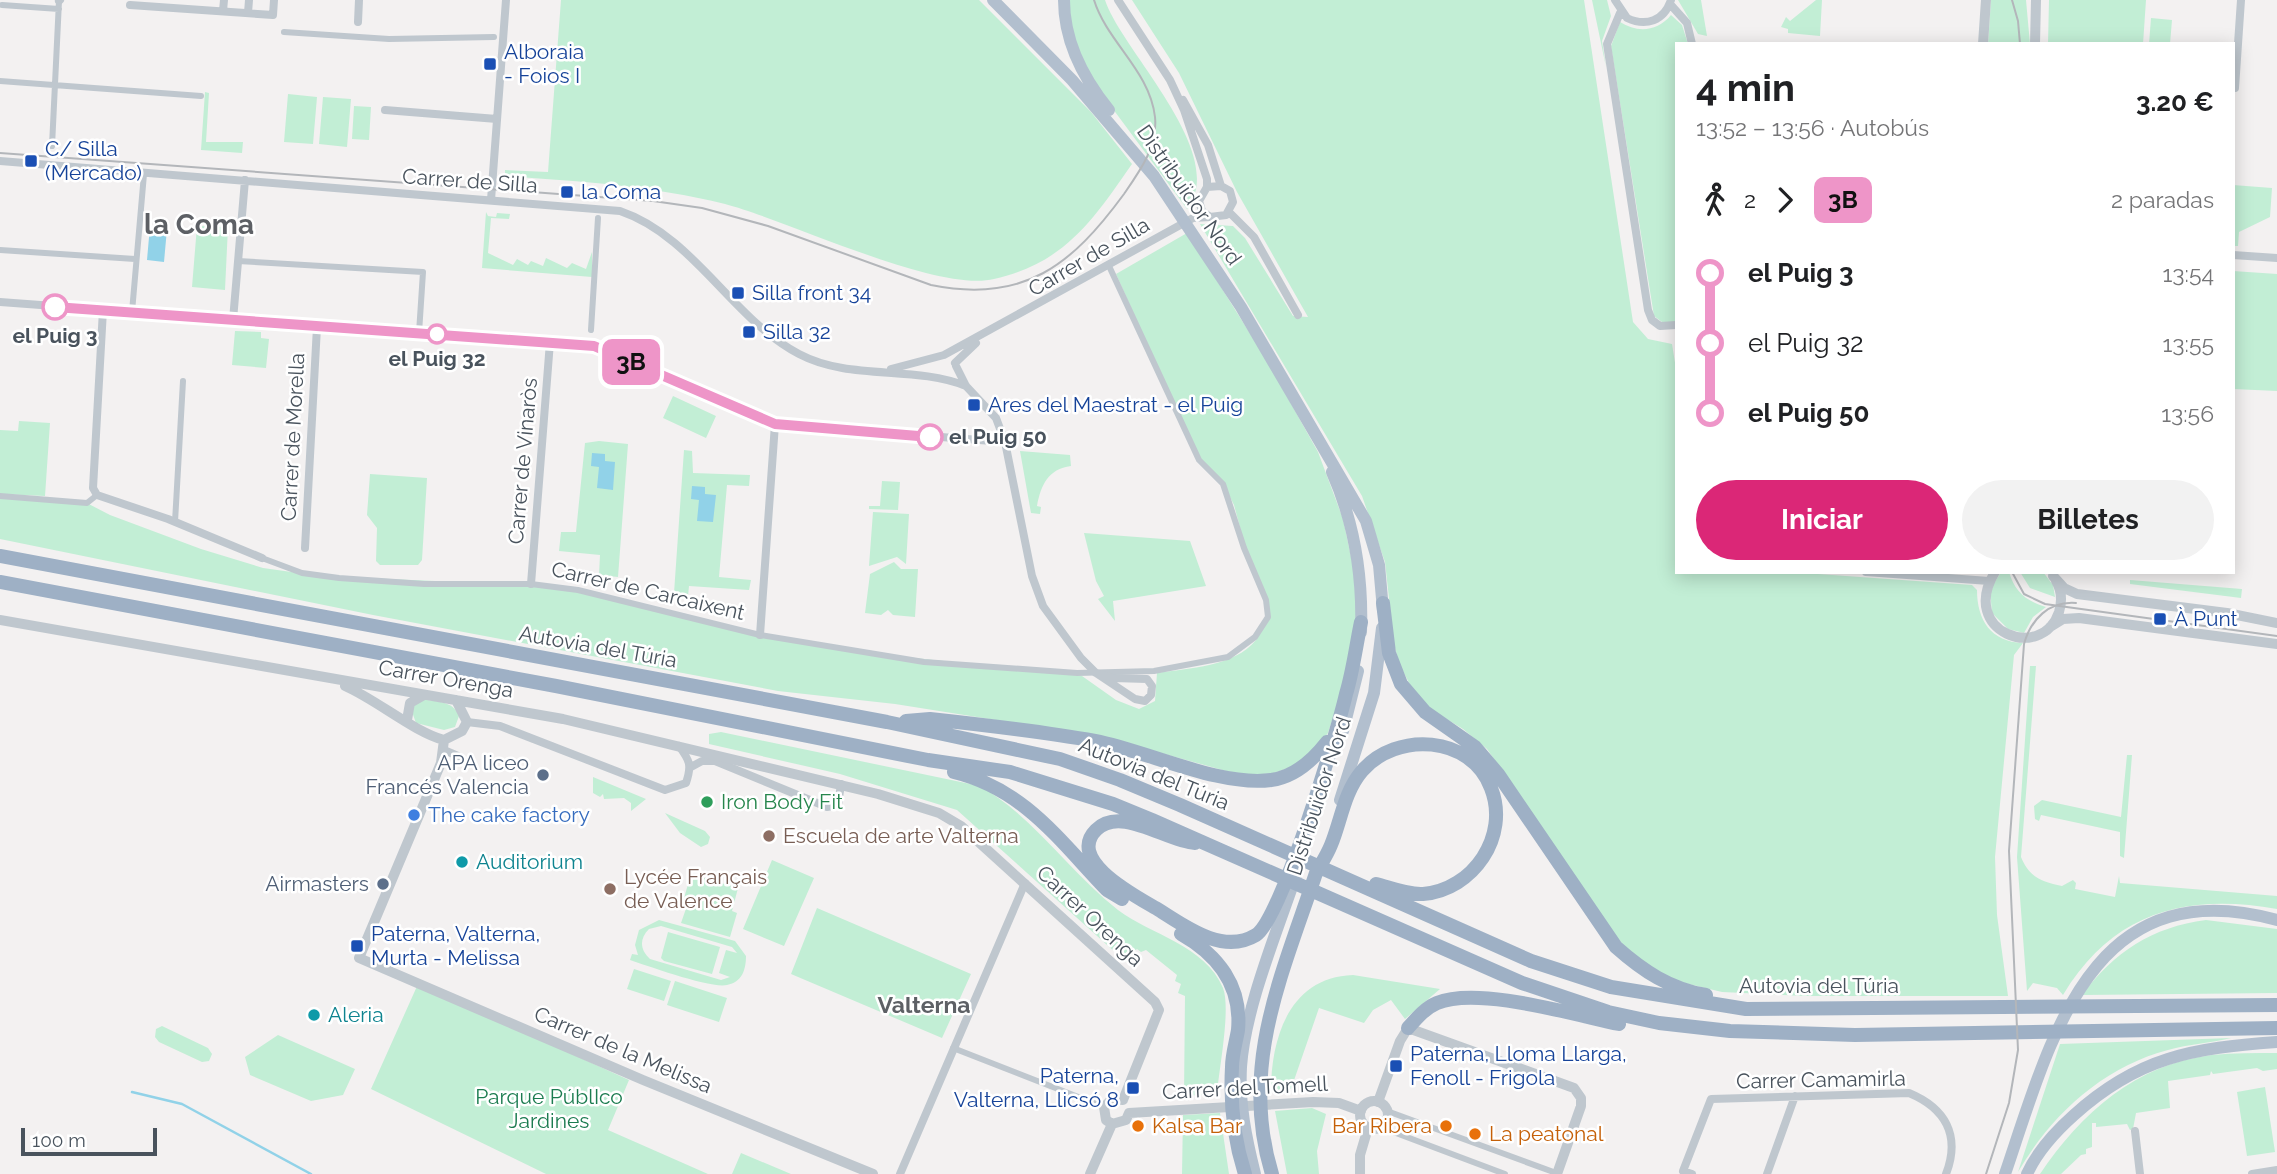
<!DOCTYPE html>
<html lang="es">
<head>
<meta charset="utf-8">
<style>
  body { margin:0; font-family:Raleway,sans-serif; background:#f2f2f2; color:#202124; height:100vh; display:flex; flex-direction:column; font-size:26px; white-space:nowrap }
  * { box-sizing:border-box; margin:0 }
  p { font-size:23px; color:#757577 }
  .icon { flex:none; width:38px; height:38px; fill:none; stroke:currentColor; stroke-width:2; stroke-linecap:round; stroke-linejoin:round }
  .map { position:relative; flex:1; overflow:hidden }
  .drawer { position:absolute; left:1675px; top:42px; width:560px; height:532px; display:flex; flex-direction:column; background:#fff; border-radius:0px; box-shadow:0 4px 18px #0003 }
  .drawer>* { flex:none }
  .badge { padding:0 14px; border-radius:10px; font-size:24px; line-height:46px }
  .scale { position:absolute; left:21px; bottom:18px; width:136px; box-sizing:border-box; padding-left:7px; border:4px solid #49535d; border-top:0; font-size:19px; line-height:24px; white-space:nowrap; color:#49535d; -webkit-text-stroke:5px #fff; paint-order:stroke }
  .map>.badge { position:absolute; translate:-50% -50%; box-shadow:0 0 0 4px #fff }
  .legs { display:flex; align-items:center; gap:10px; height:77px; padding:0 21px; font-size:23px }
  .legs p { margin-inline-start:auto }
  .summary { display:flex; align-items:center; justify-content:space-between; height:119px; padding:0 21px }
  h1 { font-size:38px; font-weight:700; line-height:52px }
  .button { display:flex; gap:14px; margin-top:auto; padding:14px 21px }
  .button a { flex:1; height:80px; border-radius:42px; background:#db2777; color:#fff; font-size:28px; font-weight:700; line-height:80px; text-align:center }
  .button a+a { background:#f2f2f2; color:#202124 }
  ul { padding:0 21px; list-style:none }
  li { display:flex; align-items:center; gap:24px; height:70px; font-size:26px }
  li i { display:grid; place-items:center; width:10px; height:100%; margin:0 9px; background:currentColor }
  li i::after { content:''; width:18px; height:18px; margin:-9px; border:5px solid; border-radius:50%; background:#fff }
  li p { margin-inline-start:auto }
  li:first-child i { background:linear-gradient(#0000 50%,currentColor 0) }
  li:last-child i { background:linear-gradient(currentColor 50%,#0000 0) }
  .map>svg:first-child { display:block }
</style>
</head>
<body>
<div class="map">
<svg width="2277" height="1174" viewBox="0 0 2277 1174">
  <rect width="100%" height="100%" fill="#f3f1f1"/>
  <path fill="#c2eed5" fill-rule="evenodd" d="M561 0H979L1091 112 1132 164C1093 220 1065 263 994 279 937 293 790 221 725 204 653 186 579 181 505 176V170L548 172Z
    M1067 0H1105C1121 50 1230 154 1187 209L1090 78 1072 38Z
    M1132 0H1584L1633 322 1648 339 1672 344 1676 369V572H1790L1972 585 1977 590C1977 620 1991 642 2023 643L2014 655 1995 857 1997 915 2008 996H1805L1722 992 1672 980 1642 965 1618 939 1487 749 1463 729 1430 709 1410 685 1399 663 1394 644 1385 562 1362 496 1200 224 1233 226 1245 238 1293 316 1308 317 1237 192 1179 73Z
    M1592 0H1607L1611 16 1602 41 1606 67Z
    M1678 0H1701L1707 36 1698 34Z
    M1816 0H1822L1820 36 1788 33V29L1781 27 1786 17 1790 21Z
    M1991 0H2026L2030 44H1988Z
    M2049 0H2146L2143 44H2048Z
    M1671 15 1682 25 1688 44H1676V322H1662L1654 316 1611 46 1620 22C1637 33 1657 32 1671 15Z
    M2151 18 2172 20 2170 44H2149Z
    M205 92 209 93 206 142H243L242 153 201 150Z
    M288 94 317 97 313 144 284 142Z
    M323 97 351 99 347 147 319 144Z
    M354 106 371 107 369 140 352 139Z
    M2233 185 2272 188 2270 217 2239 232 2238 246H2233Z
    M486 212 488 216 496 217 497 213 510 214 509 219 491 218 488 253 513 265 517 259 528 265 531 261 543 266 546 258 567 268 572 263 586 269 592 252V277L482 268Z
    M197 226 228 227 225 290 192 287Z
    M1187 233 1266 359 1318 452 1343 519 1353 566 1357 612 1355 647 1328 733 1315 751 1296 765 1274 773 1250 775 1226 771 1103 737 895 704 778 691 373 615 0 539V498L81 500 110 515 201 549 263 568 320 576 575 587 752 631 859 652 1082 676 1116 700 1139 709 1155 701 1157 673C1189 668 1234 667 1256 640 1262 632 1265 619 1269 609L1245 546 1234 505 1228 493 1198 458 1116 274Z
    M2233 271 2277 274V391L2233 389Z
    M235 331 261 332V338L269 339 266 368 232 365Z
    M673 396 716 416 706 438 663 418Z
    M19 421 50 423 45 496 0 494V430L18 431Z
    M599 441 628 444 618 577 599 575 600 555 559 551 561 532H576L585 443Z
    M684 450 692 451 693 473 750 475 749 486 727 485 719 577 751 580 749 590 689 586 688 596 674 593Z
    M1020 451 1070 455 1071 466C1048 469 1041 485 1037 506L1041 507 1040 514 1031 513Z
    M370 474 427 478 422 560 418 565H380L376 561 377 528 367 515Z
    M882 481 900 482 898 510 869 509V506H880Z
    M873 512 909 514 906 564 897 557 869 566Z
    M1084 533 1190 541 1206 586 1113 601 1115 621 1098 599 1104 596 1096 581Z
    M894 562 901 569H918L915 617 893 615 888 610 881 615 865 613 870 574Z
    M2001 572H2009C2015 592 2026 601 2046 607L2033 617 2024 633 2008 629 1992 613 1990 590Z
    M2020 572H2043L2053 585 2055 597 2030 588Z
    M2130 580 2242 589 2241 598 2130 584Z
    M2030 666H2036L2021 857C2029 877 2042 882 2062 886L2073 880 2076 883 2075 889 2115 897 2119 876 2120 883 2277 896V909C2186 893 2113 912 2063 995L2057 988 2033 983 2027 991 2017 857Z
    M421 699C436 702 453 700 459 716L455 727 444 730 416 723 411 709Z
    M721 732 980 786C1034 817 1068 871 1118 910 1151 935 1205 945 1223 988 1231 1009 1219 1069 1217 1094L1184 1096 1185 996 1178 993 1181 984 1175 981 1177 975 1146 950 1141 952 1137 949 1129 955 1130 961 1126 962 957 810 840 774 709 744V734Z
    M2127 755H2132L2124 858 2120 856V832L2041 815 2039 821 2035 819 2034 806 2042 800 2121 817Z
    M593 777 646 799 631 811V803L624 798 604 799 603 794 600 797 593 793Z
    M665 813 705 831 710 837 708 844 701 847 680 833Z
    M772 860 814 878 784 946 743 929Z
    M691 874 738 888 732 911 737 913 730 937 681 923 689 900 684 898Z
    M817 908 971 974 942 1038 791 974Z
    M659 920 735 941 746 956C746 970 742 982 727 985 712 989 648 966 630 960L632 954 638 955 635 945 639 930ZM661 926 732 947 737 953 726 950 719 973 730 977 721 980 650 959C640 950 639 939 649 929Z
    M2206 920 2277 929V993L2082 995C2114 952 2152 927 2206 920Z
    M668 932 720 947 712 974 664 961 661 958Z
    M634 969 671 981 664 1001 627 989Z
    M1353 975 1440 989 1405 1019 1391 1000 1373 1010 1364 1023 1319 1008 1291 1089 1271 1091C1271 1037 1290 977 1353 975Z
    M675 981 727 998 719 1022 667 1005Z
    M418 984 629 1080 608 1130 708 1174H546L371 1089Z
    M162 1026 208 1048 212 1054 209 1061 202 1062 159 1042 155 1037 156 1029Z
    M278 1035 355 1069 343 1095 311 1101 250 1075 245 1057Z
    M2231 1038C2210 1043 2189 1044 2168 1050 2103 1067 2051 1115 2018 1172L2060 1044Z
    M2277 1053V1069L2263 1071 2257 1068 2213 1074 2211 1071 2210 1075 2168 1081 2170 1108 2136 1113 2133 1129 2130 1130 2127 1124 2096 1127V1123H2092V1147L2086 1149V1154L2081 1155 2061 1174H2040C2081 1113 2136 1064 2212 1055 2233 1053 2256 1053 2277 1053Z
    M2265 1087 2275 1152 2247 1156 2237 1092Z
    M1312 1108 1326 1114 1317 1151 1319 1174H1287L1275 1111Z
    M1220 1113 1229 1174H1182L1183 1115Z
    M741 1153 791 1174H732Z"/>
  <path fill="#91d2e8" d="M150 226 167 229 164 262 147 260Z
    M592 453 605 454V461L615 462 613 490 597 488 599 467 591 466Z
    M692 486 705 487V494L716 495 713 522 697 521 699 500 691 499Z"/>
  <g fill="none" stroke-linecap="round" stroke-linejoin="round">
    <path stroke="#91d2e8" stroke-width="2.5" d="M132 1092 182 1104 311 1174"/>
    <path stroke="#bfc7ce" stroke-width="6" d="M2 5 59 9
      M284 32 389 39 494 37
      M0 81 201 96
      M52 146 59 1
      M0 250 135 259
      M238 261 423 272 419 333
      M132 312 144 174
      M591 330 598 218
      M0 496 87 503 97 495
      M175 522 183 381
      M262 558 302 573 339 578 424 584H531L578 590 760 635 924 662 1077 673 1154 671 1228 657 1255 637 1268 617 1266 600 1244 548 1223 484 1199 460 1109 266
      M953 1048 1104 1107
      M1387 1111 1559 1174
      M1380 1127 1505 1174"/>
    <path stroke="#bfc7ce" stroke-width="8" d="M1118 0 1170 80 1184 110 1207 179V187L1199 201 1202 211 1210 217 1226 215 1233 202 1230 191 1221 186 1207 187
      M1615 0 1627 18C1646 27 1664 21 1671 0
      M59 1 60 0
      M1670 4 1687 23 1692 44
      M130 5 273 15 274 0
      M223 11 224 0
      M248 13 249 0
      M1620 13 1607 44 1648 310 1652 320 1660 326 1676 325
      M358 22 359 0
      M2235 88 2241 0
      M1183 100 1208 145 1221 186
      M385 110 497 119
      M0 161 620 211C694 236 732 319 799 354 850 381 913 365 966 386
      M491 200 506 0
      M1229 212 1254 237 1298 315
      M2233 255 2277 258
      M0 302 594 346 775 424 1005 442
      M103 310 93 488 97 495 168 519 262 558
      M233 320 245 180
      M955 363 976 343
      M956 366 966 386 996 418 1005 442 1032 576 1043 606 1081 658 1096 673 1135 699 1145 701 1151 695 1152 686 1147 679 1113 678 1096 673
      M891 369 944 355 1193 218 1210 217
      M305 548 317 327
      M1866 572 1989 581
      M531 584 550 342
      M760 635 775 424
      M467 722 500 726 665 790 686 783C692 765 690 761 679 746
      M444 750 458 756
      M691 767 702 761H715L827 807 838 805 841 784
      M2135 1131 2140 1174
      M900 1174 1025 883
      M1692 1174 1683 1171 1711 1099 1909 1093C1945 1108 1961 1135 1946 1174
      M1767 1174 1795 1096
      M2252 1174 2277 1170"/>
    <path stroke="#bfc7ce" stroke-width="10" d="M1983 44 1986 0
      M2035 44 2036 0
      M1995 572C1958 632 2042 663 2059 612 2062 602 2062 591 2056 581
      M2053 576 2064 588 2077 594 2227 613 2277 623
      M0 620 563 719 878 794 939 813 961 826 1155 1002 1159 1010 1123 1100
      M2050 627 2063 619 2079 618 2277 644
      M345 686C377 700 414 732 444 740
      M407 720 410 703 424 695
      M444 740 441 763 359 958 643 1080 873 1174
      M444 740 462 731 467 722 456 700
      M1360 1115a14 14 0 1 1 28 0a14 14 0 1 1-28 0Z
      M1378 1102 1400 1041 1408 1028 1574 1088 1581 1098V1106L1557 1174
      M1129 1113 1313 1102 1339 1103 1361 1111
      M1112 1124 1106 1120 1104 1107 1112 1099 1123 1100
      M1112 1124 1126 1120 1129 1113
      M1090 1174 1112 1124
      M1360 1174V1155L1368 1128"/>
    <path stroke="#b2bfce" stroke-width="12" d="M993 0 1072 80 1154 176 1241 307 1366 521 1379 565 1383 610
      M1064 0C1064 42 1083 78 1109 110
      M1332 472C1354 522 1363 577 1361 632
      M1343 731 1358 671
      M1340 800 1374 693 1382 628
      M1255 1174C1246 1138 1239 1104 1241 1067 1245 1008 1277 932 1296 875
      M2005 1174C2051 1039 2090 869 2277 920
      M2027 1174C2037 1152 2056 1131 2074 1115 2138 1057 2193 1048 2277 1042"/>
    <path stroke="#9eb0c5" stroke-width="14" d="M0 556 887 722 1060 759 1120 780 1180 805 1531 961 1611 987 1746 1009 2277 1005
      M0 582 556 686 928 760 1010 772 1113 804 1152 820 1522 983 1608 1012 1659 1023 1730 1031 1855 1035 2277 1028
      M1383 603 1389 653 1401 684 1425 712 1475 747 1498 774 1616 947C1643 971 1670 989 1706 995
      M906 721 930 719C985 725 1040 731 1095 741 1147 751 1220 787 1271 780 1295 777 1313 760 1327 742
      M954 772C1024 789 1059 840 1107 890L1122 899
      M1195 843C1166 841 1120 805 1096 830 1065 861 1139 898 1159 910 1186 927 1223 955 1256 935 1281 920 1337 733 1346 694 1353 671 1356 646 1361 622
      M1181 934C1218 955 1242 986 1238 1030 1236 1042 1232 1055 1232 1067 1230 1103 1234 1140 1245 1174
      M1408 1028C1416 1019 1425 1008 1437 1003 1478 986 1575 1015 1619 1024
      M1272 1174C1239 1066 1282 975 1316 873 1321 864 1327 855 1331 845 1341 821 1344 792 1362 771 1396 731 1471 735 1491 788 1510 836 1473 890 1423 894 1408 895 1391 888 1376 884"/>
    <path stroke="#b3b6ba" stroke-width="2" d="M2012 0 2018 21 2020 44
      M0 153 653 201 702 208 768 226 931 285C1024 304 1072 265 1124 194 1140 171 1158 146 1155 117 1150 71 1107 42 1094 0
      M2012 572 2024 594 2045 604 2277 636
      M1986 1174 2009 1103 2018 1050 2009 851 2024 644C2031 619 2049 601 2076 603"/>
  </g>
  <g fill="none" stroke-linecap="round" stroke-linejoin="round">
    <g stroke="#fff" stroke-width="16">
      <path id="line-1" d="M55 307 594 346 775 424 930 437"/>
    </g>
    <use href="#line-1" stroke="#ee95c8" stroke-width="10"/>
  </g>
  <g fill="#1a4fb4" stroke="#fff" stroke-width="2.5">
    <rect x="483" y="57" width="14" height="14" rx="3.5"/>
    <rect x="24" y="154" width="14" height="14" rx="3.5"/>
    <rect x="560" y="185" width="14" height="14" rx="3.5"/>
    <rect x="731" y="286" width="14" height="14" rx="3.5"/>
    <rect x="742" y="325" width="14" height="14" rx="3.5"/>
    <rect x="967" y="398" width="14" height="14" rx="3.5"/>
    <rect x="2153" y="612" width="14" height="14" rx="3.5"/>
    <rect x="350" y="939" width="14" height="14" rx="3.5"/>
    <rect x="1389" y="1059" width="14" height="14" rx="3.5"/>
    <rect x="1126" y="1081" width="14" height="14" rx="3.5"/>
  </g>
  <g fill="#fff" stroke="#ee95c8" stroke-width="3.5">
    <circle cx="55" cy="307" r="12"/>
    <circle cx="437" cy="334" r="9"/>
    <circle cx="930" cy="437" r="12"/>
  </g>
  <g fill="#5c6f8a" stroke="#fff" stroke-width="2.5">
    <circle cx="543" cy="775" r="7"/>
    <circle cx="383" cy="884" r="7"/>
  </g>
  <circle fill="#2e9e5b" stroke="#fff" stroke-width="2.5" cx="707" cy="802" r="7"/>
  <circle fill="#3f7fe0" stroke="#fff" stroke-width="2.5" cx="414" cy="815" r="7"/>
  <g fill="#8d6e63" stroke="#fff" stroke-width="2.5">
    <circle cx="769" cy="836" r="7"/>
    <circle cx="610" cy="889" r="7"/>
  </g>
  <g fill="#0f9aa8" stroke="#fff" stroke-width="2.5">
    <circle cx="462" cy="862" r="7"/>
    <circle cx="314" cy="1015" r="7"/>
  </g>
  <g fill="#e8710a" stroke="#fff" stroke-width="2.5">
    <circle cx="1138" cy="1126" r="7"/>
    <circle cx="1446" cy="1126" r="7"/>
    <circle cx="1475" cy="1134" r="7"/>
  </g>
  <g text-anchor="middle" stroke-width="5" stroke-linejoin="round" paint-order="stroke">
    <g font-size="21" fill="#164399" stroke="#fff" text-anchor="start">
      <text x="504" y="59">Alboraia<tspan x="504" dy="24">- Foios I</tspan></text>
      <text x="45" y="156">C/ Silla<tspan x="45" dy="24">(Mercado)</tspan></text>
      <text x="581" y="199">la Coma</text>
      <text x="752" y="300">Silla front 34</text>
      <text x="763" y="339">Silla 32</text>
      <text x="988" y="412">Ares del Maestrat - el Puig</text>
      <text x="2174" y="626">À Punt</text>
      <text x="371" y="941">Paterna, Valterna,<tspan x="371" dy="24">Murta - Melissa</tspan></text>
      <text x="1410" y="1061">Paterna, Lloma Llarga,<tspan x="1410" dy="24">Fenoll - Frigola</tspan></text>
      <text x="1119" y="1083" text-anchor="end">Paterna,<tspan x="1119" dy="24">Valterna, Llicsó 8</tspan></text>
    </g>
    <g font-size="21" fill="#49535d" stroke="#fff">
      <text transform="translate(470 181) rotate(4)" y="7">Carrer de Silla</text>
      <text transform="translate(1189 195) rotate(55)" y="7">Distribuïdor Nord</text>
      <text transform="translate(1089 257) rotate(-30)" y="7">Carrer de Silla</text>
      <text transform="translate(293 437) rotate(-87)" y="7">Carrer de Morella</text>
      <text transform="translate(523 461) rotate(-85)" y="7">Carrer de Vinaròs</text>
      <text transform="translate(648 591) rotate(13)" y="7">Carrer de Carcaixent</text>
      <text transform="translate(598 647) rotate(10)" y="7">Autovia del Túria</text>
      <text transform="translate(446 679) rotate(10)" y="7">Carrer Orenga</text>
      <text transform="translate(1154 774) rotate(22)" y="7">Autovia del Túria</text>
      <text transform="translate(1319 796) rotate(-72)" y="7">Distribuïdor Nord</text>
      <text transform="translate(1090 916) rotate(43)" y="7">Carrer Orenga</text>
      <text x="1819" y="993">Autovia del Túria</text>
      <text transform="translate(623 1050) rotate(23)" y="7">Carrer de la Melissa</text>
      <text transform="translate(1821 1080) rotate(-1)" y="7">Carrer Camamirla</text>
      <text transform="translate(1245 1088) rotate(-3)" y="7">Carrer del Tomell</text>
    </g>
    <g font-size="21" font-weight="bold" fill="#49535d" stroke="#fff">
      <text x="55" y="343">el Puig 3</text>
      <text x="437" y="366">el Puig 32</text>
      <text x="949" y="444" text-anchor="start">el Puig 50</text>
    </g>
    <g font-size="21" fill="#4e5e75" stroke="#fff" text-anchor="end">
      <text x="529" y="770">APA liceo<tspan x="529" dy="24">Francés Valencia</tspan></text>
      <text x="369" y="891">Airmasters</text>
    </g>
    <g font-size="21" fill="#27864d" stroke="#fff" text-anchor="start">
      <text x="721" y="809">Iron Body Fit</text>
    </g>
    <g font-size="21" fill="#366cbe" stroke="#fff" text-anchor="start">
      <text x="428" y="822">The cake factory</text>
    </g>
    <g font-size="21" fill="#785e54" stroke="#fff" text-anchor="start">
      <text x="783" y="843">Escuela de arte Valterna</text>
      <text x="624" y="884">Lycée Français<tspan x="624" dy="24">de Valence</tspan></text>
    </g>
    <g font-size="21" fill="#0d838f" stroke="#fff" text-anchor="start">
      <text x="476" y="869">Auditorium</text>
      <text x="328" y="1022">Aleria</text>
    </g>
    <g font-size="21" fill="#1c7c50" stroke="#fff">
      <text x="549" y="1104">Parque PúblIco<tspan x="549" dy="24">Jardines</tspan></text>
    </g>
    <g font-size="21" fill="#c56008" stroke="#fff" text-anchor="start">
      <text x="1152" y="1133">Kalsa Bar</text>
      <text x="1432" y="1133" text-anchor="end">Bar Ribera</text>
      <text x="1489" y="1141">La peatonal</text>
    </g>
    <g font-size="23" font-weight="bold" fill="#5d6065" stroke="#fff">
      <text x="924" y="1013">Valterna</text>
    </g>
    <g font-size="28" font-weight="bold" fill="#5d6065" stroke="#fff">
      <text x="199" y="234">la Coma</text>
    </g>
  </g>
</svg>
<div class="scale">100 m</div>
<b class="badge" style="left:631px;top:362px;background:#ee95c8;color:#111">3B</b>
<section class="drawer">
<div class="summary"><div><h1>4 min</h1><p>13:52 – 13:56 · Autobús</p></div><b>3.20 €</b></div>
<div class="legs"><svg class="icon" aria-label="walk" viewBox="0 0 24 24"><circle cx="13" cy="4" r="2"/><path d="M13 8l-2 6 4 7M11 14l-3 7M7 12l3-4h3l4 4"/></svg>2<svg class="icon" aria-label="forward" viewBox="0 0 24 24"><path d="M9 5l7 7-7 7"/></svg><b class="badge" style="background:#ee95c8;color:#111">3B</b><p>2 paradas</p></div>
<ul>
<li><i style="color:#ee95c8"></i><b>el Puig 3</b><p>13:54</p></li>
<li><i style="color:#ee95c8"></i><span>el Puig 32</span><p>13:55</p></li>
<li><i style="color:#ee95c8"></i><b>el Puig 50</b><p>13:56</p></li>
</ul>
<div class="button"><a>Iniciar</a><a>Billetes</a></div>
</section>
</div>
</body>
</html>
